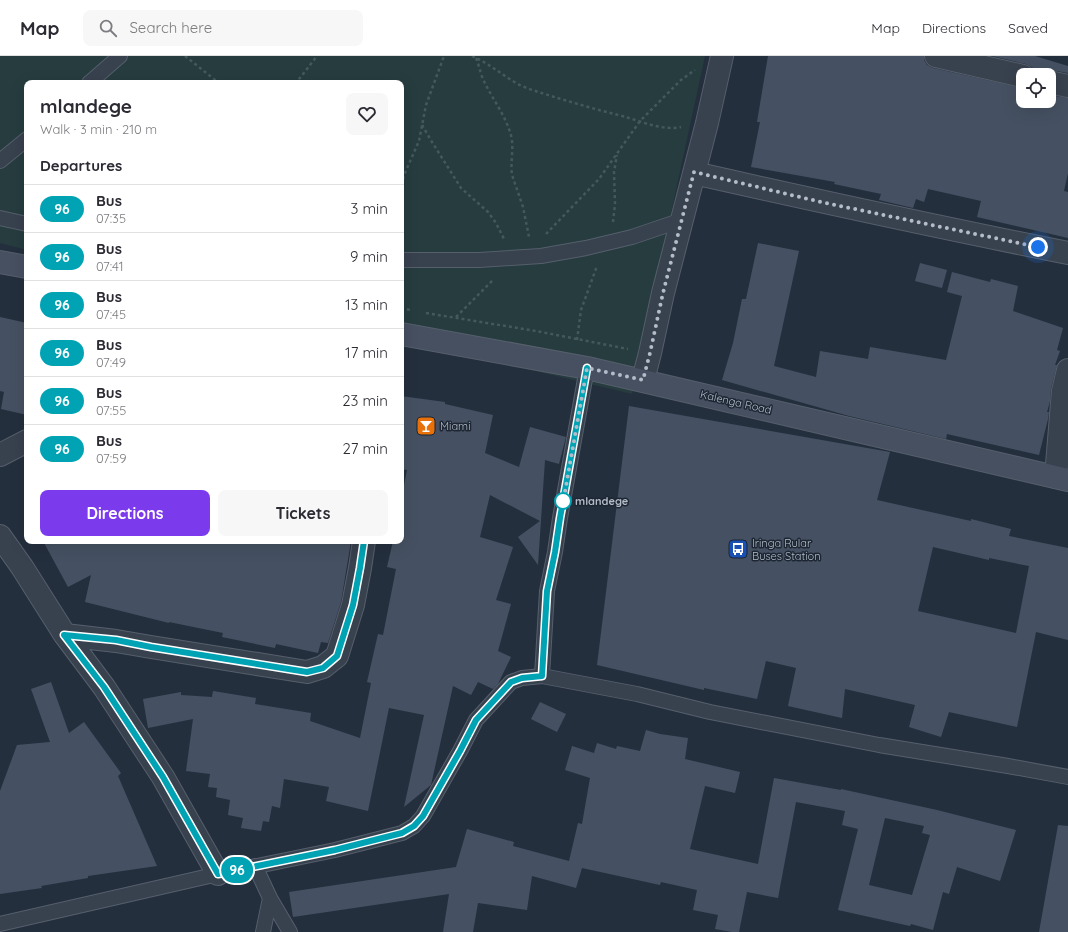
<!DOCTYPE html>
<html lang="en">
<head>
<meta charset="utf-8">
<style>
  body { margin:0; font-family:Quicksand,sans-serif; background:#f7f7f7; color:#2b2b33; height:100vh; display:flex; flex-direction:column; font-size:15px; white-space:nowrap }
  * { box-sizing:border-box; margin:0 }
  p { font-size:13px; color:#7c7c81 }
  .icon { flex:none; width:22px; height:22px; fill:none; stroke:currentColor; stroke-width:2; stroke-linecap:round; stroke-linejoin:round }
  .map { position:relative; flex:1; overflow:hidden }
  .panel { position:absolute; left:24px; top:24px; width:380px; height:464px; display:flex; flex-direction:column; background:#fff; border-radius:8px; box-shadow:0 4px 16px #0002 }
  .panel>* { flex:none }
  .badge { padding:0 8px; border-radius:13px; font-size:14px; line-height:26px }
  .fabs { position:absolute; left:1016px; top:12px; display:grid; gap:8px }
  .fabs a { display:grid; place-items:center; width:40px; height:40px; border-radius:8px; background:#fff; box-shadow:0 4px 16px #0002; font-size:20px }
  .you { position:absolute; width:20px; height:20px; margin:-10px; border:3px solid #fff; border-radius:50%; background:#1a73e8; box-shadow:0 0 0 6px #1a73e833 }
  .map>.badge { position:absolute; translate:-50% -50%; box-shadow:0 0 0 2px #fff }
  h2 { padding:0 16px; font-size:15px; line-height:36px }
  .round { display:grid; place-items:center; flex:none; width:42px; height:42px; border-radius:8px; background:#f7f7f7 }
  .head { display:flex; align-items:center; justify-content:space-between; height:68px; padding:0 16px }
  h1 { font-size:19px; font-weight:700; line-height:30px }
  .primary-button { display:flex; gap:8px; margin-top:auto; padding:8px 16px }
  .primary-button a { flex:1; height:46px; border-radius:8px; background:#7c3aed; color:#fff; font-size:16px; font-weight:700; line-height:46px; text-align:center }
  .primary-button a+a { background:#f7f7f7; color:#2b2b33 }
  ul { padding:0; list-style:none }
  li { display:flex; align-items:center; gap:12px; height:48px; padding:0 16px; border-top:1px solid #e1e1e2 }
  li div { flex:1 }
  li b { display:block; font-size:15px }
  li em { font-style:normal }
  li .badge { min-width:44px; font-weight:700; text-align:center }
  header { display:flex; align-items:center; gap:24px; box-sizing:border-box; height:56px; padding:0 20px; background:#fff; border-bottom:1px solid #e1e1e2 }
  header strong { font-size:19px }
  nav { display:flex; gap:22px; margin-inline-start:auto; font-size:14px }
  .search { width:280px; height:36px; background:#f7f7f7; display:flex; align-items:center; gap:10px; box-sizing:border-box; padding:0 14px; border-radius:8px; color:#7c7c81; font-size:15px }
  .map>svg:first-child { display:block }
</style>
</head>
<body>
<header>
<strong>Map</strong>
<div class="search"><svg class="icon" aria-label="search" viewBox="0 0 24 24"><circle cx="10" cy="10" r="6"/><path d="M15 15l6 6"/></svg>Search here</div>
<nav><a>Map</a><a>Directions</a><a>Saved</a></nav>
</header>
<div class="map">
<svg width="1068" height="876" viewBox="0 0 1068 876">
  <rect width="100%" height="100%" fill="#242f3e"/>
  <path fill="#263c3f" d="M0 0H705L632 338 401 283V27H27V194L0 187Z"/>
  <path fill="#455162" fill-rule="evenodd" d="M768 0H924V4L927 9 933 12 1023 32V45H1049V39L1068 42V117L1064 135 1068 136V182L977 161 981 145 928 133 924 146 916 143 913 152 879 144 881 138 834 128 835 126 751 111 760 66H757Z
    M992 0H1035L1068 10V17L1051 14H1045L1039 19H1035V16L1032 11 1026 8Z
    M758 187 799 195 774 310 816 321 820 295 868 303 870 291 946 304 962 240 947 236 952 216 990 226 991 223 1018 230 1013 255 1063 272 1057 294 1060 295 1055 309H1057L1051 332 1050 345 1047 356H1049L1048 363 1039 399 947 378 946 383 849 360 722 324 733 287 742 243H746Z
    M920 207 947 214 942 232 915 225Z
    M0 261 27 267V359L1 353 4 336 0 335Z
    M401 340 445 346V348L493 359 485 397 519 411 530 371 566 381 559 408 545 404 538 509 518 481 540 465 490 439 480 481 513 491 496 544 511 548 498 595 511 601 498 628 493 633 478 626 471 639 453 630 431 729 404 751 424 659 389 652 368 755 326 745 329 731 284 723 280 752 272 750 269 766 263 765 261 775 241 772 243 762 228 759 230 744 216 741 217 732 208 731 210 718 186 715 193 663 148 672 143 643 181 636V639L212 641 213 635 256 642 255 648 311 657 310 665 360 682 371 627 367 626 378 578 383 579 396 513 387 511 393 485H401V444L407 414 401 413Z
    M629 350 890 396 877 444 971 465V463L1011 473 1009 480 1068 492V584L1036 576 1017 671 949 656 941 681 909 671 915 649 845 633 842 662 788 650 796 612 766 605 757 643 704 632V634L597 609ZM933 491 989 504V502L1029 510 1016 577 918 555Z
    M43 485H351L341 546 328 587 321 586 318 597 276 588 275 592 222 581 223 577 169 566V567L85 546 91 519 68 531Z
    M51 626 69 677 84 666 121 717 118 720 157 810 88 820V822L41 830 42 832 0 838V735L17 689 50 686 31 633Z
    M540 646 566 658 557 676 531 663Z
    M646 674 660 678 688 682 685 703 740 716 735 737 705 730 690 793 758 808 774 722 841 734V733L937 754 1016 774 1000 825 957 811 949 838 943 836 933 874 911 868 910 870 838 854 858 773 842 769 845 755 796 746 778 842 747 836 739 876H732L715 873 718 859 693 854 697 834 661 826 660 829 582 812 576 832 532 820 527 854 478 847 473 876H443L449 838 293 861 289 836 456 811 467 773 514 786 513 790 569 805 578 767 582 768 590 722 565 714 572 690 594 697 597 687 616 693 617 690 640 695ZM885 762 924 770 922 777 930 779 912 839 869 829Z
    M1058 769 1068 770V876H1039Z"/>
  <g fill="none" stroke-linecap="round" stroke-linejoin="round">
    <g stroke="#565f6c" stroke-width="16">
      <path id="lane" d="M89 27 120 0
        M0 105 27 83
        M0 162 27 168
        M401 204H479L541 200 586 192 632 181 682 164
        M542 620 547 535 555 496 560 462 587 312
        M255 810 270 842 290 876
        M0 868 218 818 335 794 402 777 414 770 423 760 460 695 476 664 511 626 522 622 542 620 637 638 710 656 879 689 1008 710 1068 721
        M263 876 270 842"/>
    </g>
    <g stroke="#565f6c" stroke-width="24">
      <path id="street" d="M936 0 1023 20
        M1049 26 1068 30
        M694 117C818 145 943 172 1068 197
        M643 324 650 297 663 237 707 67 722 0
        M0 399 27 385
        M1056 421 1063 335 1068 314
        M0 480 22 511 65 579 104 631 163 721 218 818
        M65 579 116 585 151 591 307 616 323 611 337 600 353 549 360 512 364 485"/>
    </g>
    <g stroke="#565f6c" stroke-width="24">
      <path id="secondary" d="M0 206 27 211
        M401 278 587 312 1068 424"/>
    </g>
    <path stroke="#44595c" stroke-width="2.5" stroke-dasharray="3 3" stroke-linecap="butt" d="M185 0 219 27
      M472 0C488 7 501 18 516 27 527 33 539 36 551 40 574 47 598 54 622 60 641 65 661 75 681 71
      M476 2C479 9 480 16 483 23 491 41 504 57 510 76 515 90 510 105 512 119L523 151 529 181
      M294 27 300 22 317 0
      M422 69 432 86 461 132 488 156 496 167 504 183
      M401 129 405 117 419 85 426 49 444 0
      M613 166 615 148 614 116 617 99
      M546 178 599 123 640 65 681 24 695 14
      M401 252 410 254
      M426 257 536 275 628 293
      M456 261 494 223
      M577 284 581 254 597 210"/>
    <use href="#lane" stroke="#38414e" stroke-width="14"/>
    <use href="#street" stroke="#38414e" stroke-width="22"/>
    <use href="#secondary" stroke="#465061" stroke-width="22"/>
  </g>
  <g fill="none" stroke-linecap="round" stroke-linejoin="round">
    <g stroke="#fff" stroke-width="9">
      <path id="line" d="M364 485 360 512 353 549 337 600 323 612 307 616 151 591 116 584 64 579 104 631 163 721 218 818 335 794 402 777 414 770 423 760 460 695 476 664 511 626 522 622 542 620 547 535 555 496 560 462 587 312"/>
    </g>
    <use href="#line" stroke="#00a3b4" stroke-width="6"/>
    <path stroke="#b4bcc9" stroke-width="4" stroke-dasharray="0 7.2" d="M563 445V447L587 312 643 324 650 297 663 237 694 116 821 146 1038 191"/>
  </g>
  <defs>
    <g id="bar-square" transform="scale(1)"><rect x="-9" y="-9" width="18" height="18" rx="4" fill="#e8710a" stroke="#1d2633"/><path d="M-6-5H6L.8 .8V4.5H3.5V6h-7V4.5H-.8V.8Z" fill="#fff"/></g>
    <g id="bus-square" transform="scale(1)"><rect x="-9" y="-9" width="18" height="18" rx="4" fill="#1a4fb4" stroke="#1d2633"/><path d="M-5-6H5V4H4V6H2V4H-2V6H-4V4H-5ZM-3.5-4V0h7V-4ZM-3.5 1.2v1.5H-2V1.2ZM2 1.2v1.5H3.5V1.2Z" fill="#fff"/></g>
  </defs>
  <g fill-rule="evenodd">
    <use href="#bar-square" x="426" y="370"/>
    <use href="#bus-square" x="738" y="493"/>
  </g>
  <circle fill="#fff" stroke="#00a3b4" stroke-width="2" cx="563" cy="445" r="8"/>
  <g text-anchor="middle" stroke-width="3" stroke-linejoin="round" paint-order="stroke">
    <g font-size="11" fill="#b4bcc9" stroke="#1d2633">
      <text transform="translate(736 346) rotate(13)" y="4">Kalenga Road</text>
    </g>
    <g font-size="11" fill="#b4bcc9" stroke="#1d2633" text-anchor="start">
      <text x="440" y="374">Miami</text>
      <text x="752" y="491">Iringa Rular<tspan x="752" dy="13">Buses Station</tspan></text>
    </g>
    <g font-size="11" font-weight="bold" fill="#b4bcc9" stroke="#1d2633" text-anchor="start">
      <text x="575" y="449">mlandege</text>
    </g>
  </g>
</svg>
<div class="fabs">
<a><svg class="icon" aria-label="locate" viewBox="0 0 24 24"><circle cx="12" cy="12" r="6"/><path d="M12 2v4M12 18v4M2 12h4M18 12h4"/></svg></a>
</div>
<div class="you" style="left:1038px;top:191px"></div>
<b class="badge" style="left:237px;top:814px;background:#00a3b4;color:#fff">96</b>
<section class="panel">
<div class="head"><div><h1>mlandege</h1><p>Walk · 3 min · 210 m</p></div><a class="round"><svg class="icon" aria-label="heart" viewBox="0 0 24 24"><path d="M12 20l-8-8c-3-5 5-10 8-4 3-6 11-1 8 4z"/></svg></a></div>
<h2>Departures</h2>
<ul>
<li><span class="badge" style="background:#00a3b4;color:#fff">96</span><div><b>Bus</b><p>07:35</p></div><em>3 min</em></li>
<li><span class="badge" style="background:#00a3b4;color:#fff">96</span><div><b>Bus</b><p>07:41</p></div><em>9 min</em></li>
<li><span class="badge" style="background:#00a3b4;color:#fff">96</span><div><b>Bus</b><p>07:45</p></div><em>13 min</em></li>
<li><span class="badge" style="background:#00a3b4;color:#fff">96</span><div><b>Bus</b><p>07:49</p></div><em>17 min</em></li>
<li><span class="badge" style="background:#00a3b4;color:#fff">96</span><div><b>Bus</b><p>07:55</p></div><em>23 min</em></li>
<li><span class="badge" style="background:#00a3b4;color:#fff">96</span><div><b>Bus</b><p>07:59</p></div><em>27 min</em></li>
</ul>
<div class="primary-button"><a>Directions</a><a>Tickets</a></div>
</section>
</div>
</body>
</html>
